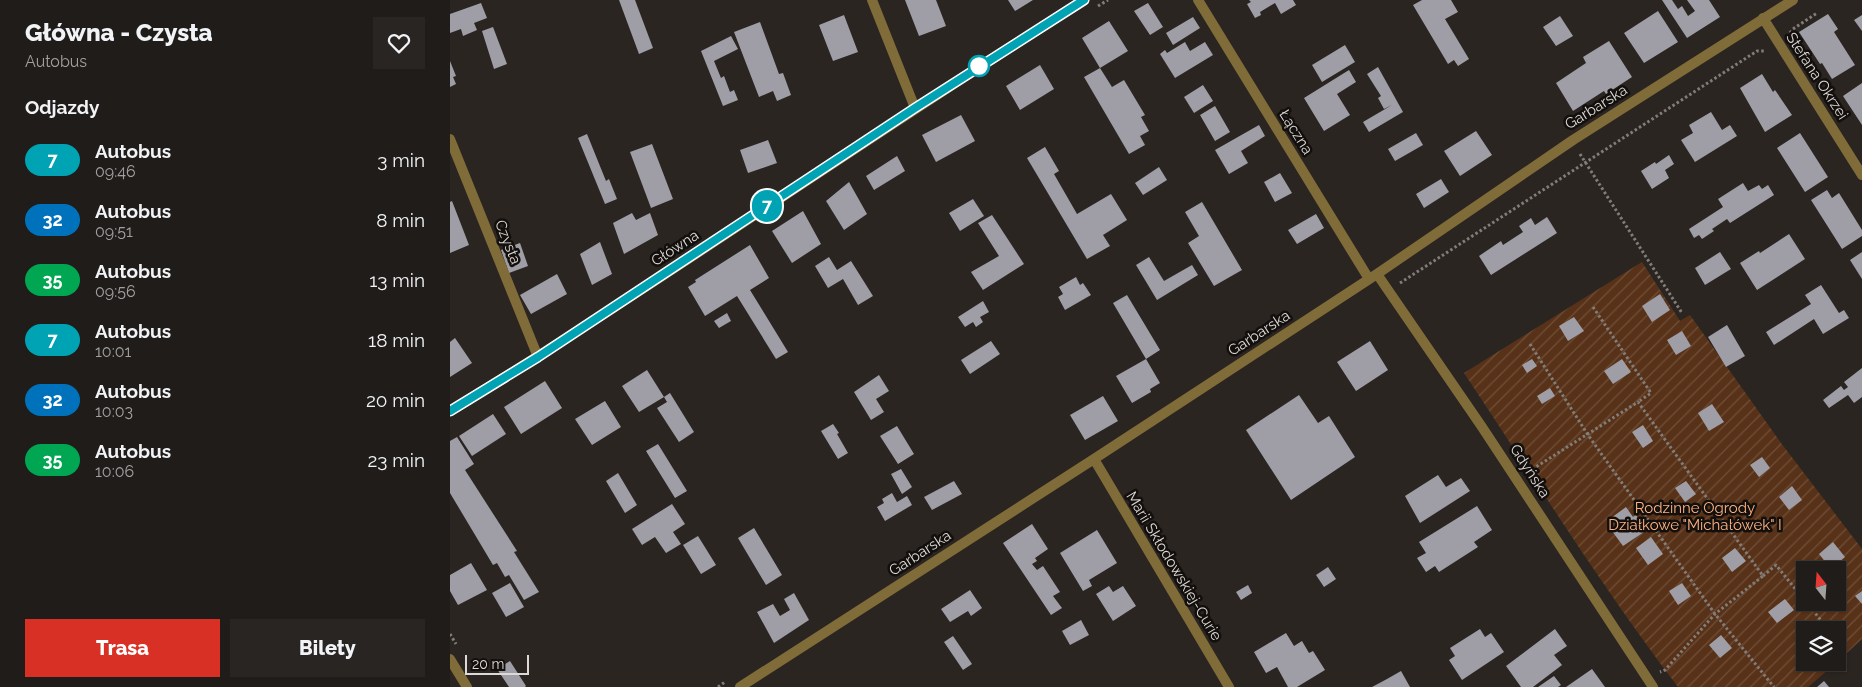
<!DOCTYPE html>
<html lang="pl">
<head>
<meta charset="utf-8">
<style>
  body { margin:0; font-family:Raleway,sans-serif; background:#282522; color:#f1f3f6; height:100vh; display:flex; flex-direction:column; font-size:19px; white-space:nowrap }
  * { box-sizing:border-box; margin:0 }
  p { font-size:16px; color:#a2a1a2 }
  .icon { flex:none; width:28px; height:28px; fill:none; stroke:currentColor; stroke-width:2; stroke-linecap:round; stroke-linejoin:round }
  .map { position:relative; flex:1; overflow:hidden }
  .drawer { display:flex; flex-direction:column; background:#201c19; width:450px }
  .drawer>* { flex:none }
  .badge { padding:0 10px; border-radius:16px; font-size:18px; line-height:32px }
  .needle { width:32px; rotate:343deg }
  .buttons { position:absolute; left:1346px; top:561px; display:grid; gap:10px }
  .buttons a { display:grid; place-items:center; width:50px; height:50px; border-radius:0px; background:#201c19; box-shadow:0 1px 4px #0004,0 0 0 1px #3d3a38; font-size:25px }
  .scale { position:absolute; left:15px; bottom:12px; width:64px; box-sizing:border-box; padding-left:5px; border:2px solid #ddd9d6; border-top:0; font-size:14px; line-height:18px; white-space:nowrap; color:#ddd9d6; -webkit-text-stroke:4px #120f0d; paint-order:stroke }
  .map>.badge { position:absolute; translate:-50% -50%; box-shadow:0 0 0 2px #fff }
  h2 { padding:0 25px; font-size:19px; line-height:45px }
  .round { display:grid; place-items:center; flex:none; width:52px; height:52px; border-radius:0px; background:#282522 }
  .summary { display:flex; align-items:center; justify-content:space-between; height:85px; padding:0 25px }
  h1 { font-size:24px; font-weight:800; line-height:38px }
  .button { display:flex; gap:10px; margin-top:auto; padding:10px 25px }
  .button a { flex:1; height:58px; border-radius:0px; background:#d93025; color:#fff; font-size:20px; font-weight:800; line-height:58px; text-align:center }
  .button a+a { background:#282522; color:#f1f3f6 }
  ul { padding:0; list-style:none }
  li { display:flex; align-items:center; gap:15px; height:60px; padding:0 25px }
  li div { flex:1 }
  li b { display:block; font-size:19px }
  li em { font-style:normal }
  li .badge { min-width:55px; font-weight:700; text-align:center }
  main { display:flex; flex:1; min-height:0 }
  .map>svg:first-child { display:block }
</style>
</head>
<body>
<main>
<section class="drawer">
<div class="summary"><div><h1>Główna - Czysta</h1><p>Autobus</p></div><a class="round"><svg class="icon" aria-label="heart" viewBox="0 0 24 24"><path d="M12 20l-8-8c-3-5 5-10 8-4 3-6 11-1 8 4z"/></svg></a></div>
<h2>Odjazdy</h2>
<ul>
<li><span class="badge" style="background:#00a3b4;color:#fff">7</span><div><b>Autobus</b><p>09:46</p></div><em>3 min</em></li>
<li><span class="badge" style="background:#0072bc;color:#fff">32</span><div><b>Autobus</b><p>09:51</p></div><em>8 min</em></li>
<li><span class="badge" style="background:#00a651;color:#fff">35</span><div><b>Autobus</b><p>09:56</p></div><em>13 min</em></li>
<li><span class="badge" style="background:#00a3b4;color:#fff">7</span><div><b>Autobus</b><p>10:01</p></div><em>18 min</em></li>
<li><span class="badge" style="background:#0072bc;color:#fff">32</span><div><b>Autobus</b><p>10:03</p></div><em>20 min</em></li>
<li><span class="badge" style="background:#00a651;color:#fff">35</span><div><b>Autobus</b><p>10:06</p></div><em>23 min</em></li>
</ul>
<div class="button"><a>Trasa</a><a>Bilety</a></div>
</section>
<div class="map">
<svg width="1412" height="687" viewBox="0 0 1412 687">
  <defs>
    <pattern id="garden-furrows" width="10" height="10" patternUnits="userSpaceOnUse" patternTransform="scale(1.25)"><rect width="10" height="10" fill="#583218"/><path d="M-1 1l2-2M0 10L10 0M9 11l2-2" fill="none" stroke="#704f39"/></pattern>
  </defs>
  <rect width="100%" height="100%" fill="#2b2521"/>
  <path fill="url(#garden-furrows)" fill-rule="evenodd" d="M1192 262 1230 321 1240 315 1331 443 1412 549V639L1388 661V630H1355V662L1386 663 1358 687H1228C1151 586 1084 478 1014 373ZM1355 570H1388V602H1355Z"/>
  <path fill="#9f9ea6" d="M169 0H185L203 48 189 54Z
    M455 0H486L496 26 469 36Z
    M558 0H583L565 11Z
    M799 0H843L846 5 831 14 825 3 810 12 811 15 805 18 797 4 801 2Z
    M972 0H1001L1008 12 995 19 1019 59 1008 66 1004 60 998 64 963 5Z
    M1212 0H1222L1228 9 1232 6 1238 16 1245 11 1237 0H1259L1270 17 1237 38Z
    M31 3 37 18 24 23 27 30 13 36 11 29 0 33V14Z
    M698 3 713 27 700 35 684 11Z
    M1208 11 1228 42 1194 63 1174 33Z
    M1378 14 1388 29 1384 32 1405 65 1382 79 1372 63 1370 64 1349 32Z
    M394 15 408 52 383 61 369 25Z
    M1412 15V31L1404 20Z
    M1110 16 1123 36 1106 46 1093 27Z
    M743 17 750 28 723 45 716 33Z
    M659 21 678 51 650 68 632 38Z
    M310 22 329 74 333 73 341 95 327 101 323 91 309 97 284 32Z
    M43 27 57 64 44 69 32 31Z
    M281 36 288 49 264 61 271 78 274 76 280 92 284 90 288 100 273 106 251 51Z
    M1159 41 1182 77 1156 94 1154 91 1123 111 1106 83 1136 63 1133 57Z
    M735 42 740 51 755 42 763 55 725 78 710 54 715 50 717 53Z
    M895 45 905 62 872 82 862 65Z
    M0 61 6 76 3 77 6 84 0 87Z
    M590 65 604 89 570 110 556 86Z
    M928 67 953 112 919 132 913 122 942 105 934 109 928 98 931 96 917 74Z
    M650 68 662 87 674 80 695 115 691 117 699 131 690 136 695 145 679 154 634 77Z
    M899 70 906 82 887 94 900 115 874 131 854 98Z
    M1312 74 1323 92 1325 90 1342 115 1315 132 1290 88Z
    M1412 83V125L1393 96Z
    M753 85 763 101 744 113 734 97Z
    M765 106 780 132 765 141 750 115Z
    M1261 112 1272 130 1280 125 1287 136 1245 162 1231 140 1243 133 1239 125Z
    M511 115 525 141 486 162 472 135Z
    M809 125 815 136 791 151 798 163 779 174 765 150Z
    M1026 131 1042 155 1010 176 994 151Z
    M966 133 973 145 945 161 938 149Z
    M1350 133 1378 177 1355 192 1327 148Z
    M137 134 156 181 159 179 167 199 155 204 128 138Z
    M318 140 327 163 298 173 290 150Z
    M202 144 223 199 201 208 180 152Z
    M595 147 609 171 604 174 627 214 661 194 677 220 653 235 660 246 637 259 577 158Z
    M1219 155 1224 164 1215 170 1219 178 1202 189 1191 171 1205 162 1206 164Z
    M447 156 455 171 424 190 416 176Z
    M709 167 717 180 693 195 685 183Z
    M830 173 842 193 825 202 814 182Z
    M991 179 999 192 974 208 966 194Z
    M399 182 417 214 394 230 376 201Z
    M1293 183 1298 191 1309 185 1312 189 1318 185 1324 195 1280 223 1277 219 1262 229 1264 231 1252 239 1249 235 1244 238 1239 229 1273 207 1268 199Z
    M1377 190 1382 198 1389 193 1412 230V236L1392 249 1361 200Z
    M523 199 534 216 510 231 499 213Z
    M2 201 19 245 0 253V202Z
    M752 202 792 270 764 286 738 243 749 236 735 212Z
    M353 211 371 244 342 263 322 231Z
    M182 213 186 220 200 213 208 235 174 254 163 223Z
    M866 214 874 228 847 244 838 230Z
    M542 215 574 264 533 290 521 272 549 256 528 223Z
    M1097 217 1107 233 1041 275 1029 256 1051 241 1053 245 1073 232 1069 226 1081 218 1085 225Z
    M1339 234 1355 259 1307 290 1290 263 1309 251 1310 253Z
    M150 242 162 274 142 285 130 254Z
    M70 243 78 266 59 273 51 250Z
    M300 245 319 278 300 290 338 352 326 359 287 296 255 316 238 287 246 282 245 280Z
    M1270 252 1281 269 1255 285 1245 268Z
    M1412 252V279L1400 260Z
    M379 257 387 270 401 261 423 296 408 305 393 279 378 288 365 266Z
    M699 257 714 281 742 265 748 275 707 300 686 265Z
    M107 274 117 294 81 314 70 295Z
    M626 277 630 285 633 283 641 295 615 310 608 297 613 294 609 287Z
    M1371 285 1389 313 1394 310 1399 318 1373 334 1364 319 1324 345 1316 332 1361 304 1355 295Z
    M1210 294 1220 310 1202 322 1192 306Z
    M677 295 710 350 696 359 663 303Z
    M533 301 539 312 530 317 533 322 526 327 523 322 515 327 508 317Z
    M277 313 281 321 269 328 264 321Z
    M1124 317 1134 331 1118 341 1109 326Z
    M1277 325 1295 356 1276 367 1258 337Z
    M1232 331 1241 346 1226 355 1217 340Z
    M5 338 22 363 0 377V342Z
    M541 341 550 354 520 374 511 360Z
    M920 341 938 370 906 391 887 362Z
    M696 359 710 383 700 389 701 392 682 403 666 376Z
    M1082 359 1087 366 1077 373 1072 365Z
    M1172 359 1181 372 1163 384 1154 371Z
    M1412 368V397L1404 403 1398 395 1379 408 1373 400 1391 386 1394 390 1398 387 1394 382Z
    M197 370 214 397 189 412 172 386Z
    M429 375 439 391 426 399 434 412 421 420 404 392Z
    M95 381 112 408 71 434 54 407Z
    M1100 388 1105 396 1092 404 1087 396Z
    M220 393 244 432 229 442 207 408 217 402 214 397Z
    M849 395 868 423 879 416 905 457 841 500 796 430Z
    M653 396 668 421 635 440 620 415Z
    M155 401 171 427 142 445 125 419Z
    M1262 404 1274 422 1259 431 1248 413Z
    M43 414 56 434 22 456 9 436Z
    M383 424 389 433 387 434 398 453 388 459 371 431Z
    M1193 425 1203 441 1193 448 1182 432Z
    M447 426 464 454 448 464 430 436Z
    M7 437 24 464 15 470 67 551 64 552 89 592 74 600 59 575 55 577 47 563 43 565 0 493V441Z
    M208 444 237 491 225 498 196 451Z
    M1312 457 1320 468 1309 477 1300 465Z
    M451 469 462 487 452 494 441 474Z
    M168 473 187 505 175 513 156 481Z
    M988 475 996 487 1011 478 1020 491 970 523 955 496Z
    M504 481 512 494 482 510 474 497Z
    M1236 481 1246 494 1235 502 1225 488Z
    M1342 486 1352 500 1339 510 1329 497Z
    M442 493 447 502 457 496 462 505 435 521 427 507 434 503 432 499Z
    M222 504 235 524 223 532 231 544 216 553 205 537 192 545 182 529Z
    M1027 506 1042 530 1024 542 1028 547 989 572 985 566 976 572 967 558 976 553 969 542Z
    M1176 507 1183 517 1186 515 1197 530 1173 546 1162 531 1167 527 1161 518Z
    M582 524 598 549 585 558 587 561 582 564 587 570 593 566 610 592 603 596 612 608 601 615 553 543Z
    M304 528 332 575 316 585 288 538Z
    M647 530 667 563 639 580 642 586 633 591 610 553Z
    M248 536 266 565 251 574 233 545Z
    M1201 537 1213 554 1198 565 1186 548Z
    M1383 542 1395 557 1381 569 1369 554Z
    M1285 548 1296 561 1282 572 1272 558Z
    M21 563 37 590 8 605 0 591V575Z
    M878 567 886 579 874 587 866 575Z
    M60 583 74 607 56 617 42 593Z
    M1232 583 1241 596 1228 605 1219 591Z
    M798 585 802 593 791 600 786 592Z
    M659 586 663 592 673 586 686 606 663 621 646 594Z
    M520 590 532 608 521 616 518 611 500 622 491 609Z
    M1412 591V604L1405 596Z
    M344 593 359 620 324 643 307 612 323 604 330 616 340 610 334 599Z
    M1335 599 1344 610 1327 623 1318 612Z
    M631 620 639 635 620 645 612 631Z
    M1030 629 1035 637 1041 633 1054 652 1012 680 999 660 1005 656 1000 648Z
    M1105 629 1117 646 1104 655 1112 665 1083 687H1071L1056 666Z
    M836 633 844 646 852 641 859 653 863 651 875 670 847 687H838L827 667 816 673 804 652Z
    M1271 635 1282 648 1270 658 1259 645Z
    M503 636 522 664 513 670 494 642Z
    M60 661 76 686 75 687H59L47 669Z
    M1142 669 1155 687H1116Z
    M951 671 960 687H922L937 679Z
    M1104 676 1111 685 1108 687H1088Z
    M1374 681 1379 687H1367Z"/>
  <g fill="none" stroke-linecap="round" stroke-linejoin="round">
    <path stroke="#827d79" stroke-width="3" stroke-dasharray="2.5 2.5" stroke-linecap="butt" d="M648 6 658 0
      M1340 33 1343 29 1367 13
      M1130 154 1232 313
      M950 283 1307 51H1315
      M1143 307 1201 393 1188 402
      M1080 344 1138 435 1265 614 1324 687
      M1078 472 1188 402 1313 576 1265 614 1215 670 1210 672
      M1313 576 1326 565 1355 601
      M1356 602 1379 630
      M0 634 6 644
      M1388 641V642
      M268 687 275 682"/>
    <path stroke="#806c38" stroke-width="10" d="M422 0 465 108
      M748 0 919 279
      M1313 18 1412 175
      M0 139 88 357
      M927 274 1032 427 1203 687
      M0 411C215 279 421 135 634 0
      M644 459 779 687
      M0 659 17 687
      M290 687 644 459 927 274 1123 140 1343 0"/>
  </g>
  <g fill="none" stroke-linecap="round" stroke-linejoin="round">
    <g stroke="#fff" stroke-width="11">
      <path id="line" d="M0 411 88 357 465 108 634 0"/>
    </g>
    <use href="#line" stroke="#00a3b4" stroke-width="8"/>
  </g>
  <circle fill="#fff" stroke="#00a3b4" stroke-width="2.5" cx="529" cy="66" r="10"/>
  <g text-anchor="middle" stroke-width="5" stroke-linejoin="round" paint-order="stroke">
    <g font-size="15" fill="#ddd9d6" stroke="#120f0d">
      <text transform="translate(1367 76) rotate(57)" y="5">Stefana Okrzei</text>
      <text transform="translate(1146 107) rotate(-32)" y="5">Garbarska</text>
      <text transform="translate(846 132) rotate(58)" y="5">Łączna</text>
      <text transform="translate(58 242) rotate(68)" y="5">Czysta</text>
      <text transform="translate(225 248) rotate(-33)" y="5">Główna</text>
      <text transform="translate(809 333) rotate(-33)" y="5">Garbarska</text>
      <text transform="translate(1080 471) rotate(57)" y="5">Gdyńska</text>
      <text transform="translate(470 553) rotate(-33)" y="5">Garbarska</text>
      <text transform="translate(724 566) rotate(59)" y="5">Marii Skłodowskiej-Curie</text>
    </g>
    <g font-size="15" fill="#fdb181" stroke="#120f0d">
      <text x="1245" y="513">Rodzinne Ogrody<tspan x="1245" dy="17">Działkowe "Michałówek" I</tspan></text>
    </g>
  </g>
</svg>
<div class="buttons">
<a><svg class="needle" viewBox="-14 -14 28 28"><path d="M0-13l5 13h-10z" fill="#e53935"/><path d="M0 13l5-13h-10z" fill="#a2a1a2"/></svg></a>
<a><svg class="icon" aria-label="layers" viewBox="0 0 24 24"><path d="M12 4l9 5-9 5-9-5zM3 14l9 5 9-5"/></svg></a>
</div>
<div class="scale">20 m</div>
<b class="badge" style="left:317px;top:206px;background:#00a3b4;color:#fff">7</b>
</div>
</main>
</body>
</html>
